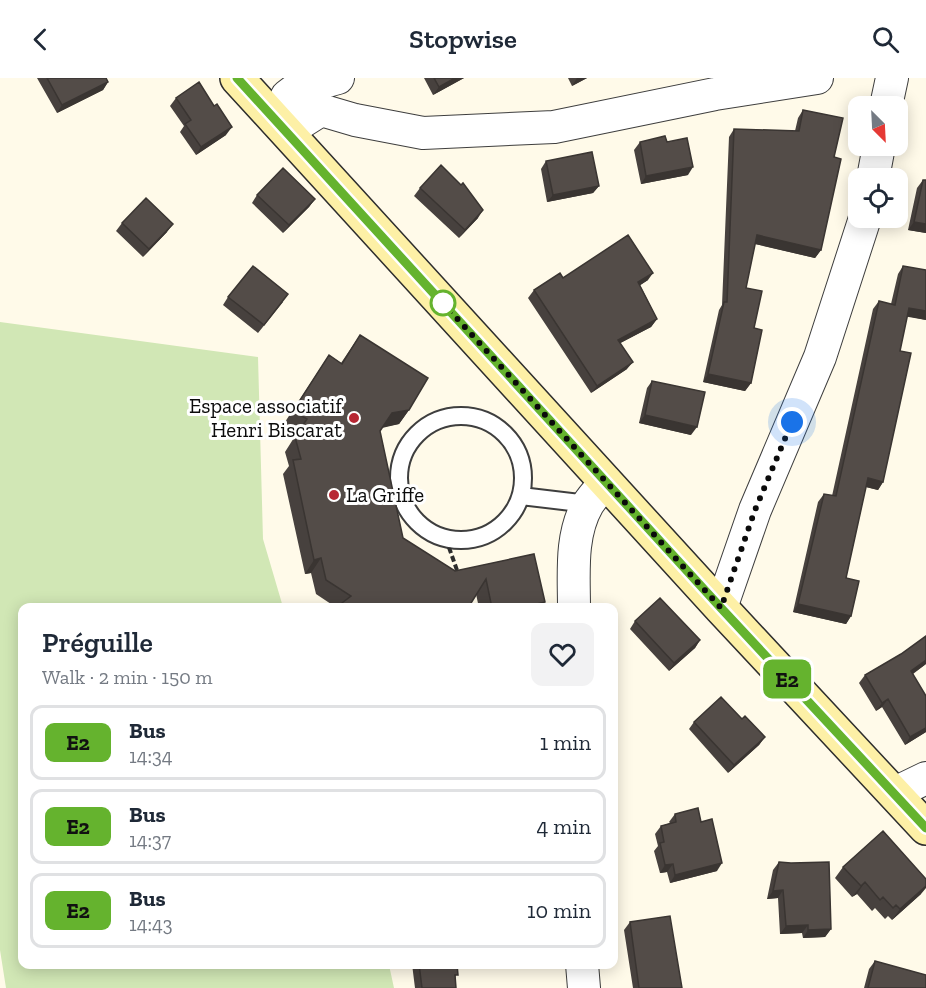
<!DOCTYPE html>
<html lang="en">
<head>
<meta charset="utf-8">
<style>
  body { margin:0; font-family:"Zilla Slab",serif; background:#f2f2f3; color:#1f2937; height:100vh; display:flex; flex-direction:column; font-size:22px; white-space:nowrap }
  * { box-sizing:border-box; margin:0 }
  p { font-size:20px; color:#747a83 }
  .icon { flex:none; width:33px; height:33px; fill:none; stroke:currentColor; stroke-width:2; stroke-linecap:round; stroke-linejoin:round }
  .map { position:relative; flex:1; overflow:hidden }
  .drawer { position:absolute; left:18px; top:525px; width:600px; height:366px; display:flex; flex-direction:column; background:#fff; border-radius:12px; box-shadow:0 3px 15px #0003 }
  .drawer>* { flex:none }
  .badge { padding:0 12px; border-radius:9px; font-size:21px; line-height:39px }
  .needle { width:39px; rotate:156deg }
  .controls { position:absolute; left:848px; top:18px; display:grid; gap:12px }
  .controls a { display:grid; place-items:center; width:60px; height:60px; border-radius:12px; background:#fff; box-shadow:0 3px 15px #0003; font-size:30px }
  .you { position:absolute; width:30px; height:30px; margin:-15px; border:4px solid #fff; border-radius:50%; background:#1a73e8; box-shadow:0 0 0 9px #1a73e833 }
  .map>.badge { position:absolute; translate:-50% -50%; box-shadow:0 0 0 3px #fff }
  .round { display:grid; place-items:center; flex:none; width:63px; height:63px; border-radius:12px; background:#f2f2f3 }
  .head { display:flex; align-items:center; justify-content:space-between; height:102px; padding:0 24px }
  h1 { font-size:28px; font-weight:600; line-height:45px }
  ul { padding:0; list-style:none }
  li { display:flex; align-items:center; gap:18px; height:75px; margin:0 12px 9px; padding:0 12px; border:3px solid #e0e1e3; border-radius:12px }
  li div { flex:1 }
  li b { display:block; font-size:22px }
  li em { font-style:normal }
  li .badge { min-width:66px; font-weight:700; text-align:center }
  header { display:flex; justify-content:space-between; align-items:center; height:78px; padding:0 24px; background:#fff; font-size:27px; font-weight:600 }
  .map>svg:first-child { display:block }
</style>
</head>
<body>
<header><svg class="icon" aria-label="back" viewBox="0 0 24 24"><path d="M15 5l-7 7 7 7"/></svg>Stopwise<svg class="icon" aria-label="search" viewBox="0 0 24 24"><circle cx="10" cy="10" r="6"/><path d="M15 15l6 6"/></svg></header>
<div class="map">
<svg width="926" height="910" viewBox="0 0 926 910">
  <rect width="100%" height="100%" fill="#fffae9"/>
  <path fill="#d1e7b5" d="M0 244 258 279 263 461 283 529 22 530V886L389 887 394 910H6L0 872Z"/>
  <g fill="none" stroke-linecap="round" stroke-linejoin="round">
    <g stroke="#3e3e3e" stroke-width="20">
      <path id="service" d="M399 400a62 62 0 1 1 124 0a62 62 0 1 1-124 0Z
        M521 418 588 426"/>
    </g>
    <g stroke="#3e3e3e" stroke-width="34">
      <path id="minor" d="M338 0 295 12 287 18 276 43 302 44 321 32 355 42 423 55 554 49 715 16 817 0
        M886 28 892 0
        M873 100 879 68
        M574 530C574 496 570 457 588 426 593 418 600 411 606 404
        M721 530 755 432 820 279 865 140
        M895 715 926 700
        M582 886 584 910"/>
    </g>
    <g stroke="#2d2d2d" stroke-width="36">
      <path id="secondary" d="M237 0 721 530 926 750"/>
    </g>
    <path stroke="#2d2d2d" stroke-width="4" stroke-dasharray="6 3" stroke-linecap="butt" d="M446 461 458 495"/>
    <use href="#service" stroke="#fff" stroke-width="16"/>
    <use href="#minor" stroke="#fff" stroke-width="32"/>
    <use href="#secondary" stroke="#fdf0a6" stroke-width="33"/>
  </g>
  <path fill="#47413e" d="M37 0H106L108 4 103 12 57 35Z
    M424 0H464L433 17Z
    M568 0H587L572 8Z
    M176 20 214 28 226 57 196 77 180 54 184 48 170 28Z
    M803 32 834 79 821 172 815 180 755 166 746 210 754 250 751 305 745 313 703 304 719 232 722 227 729 59 734 51 795 53 798 40Z
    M640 64H667L688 97 641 106 634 72Z
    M546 83 599 108 593 115 547 124 541 91Z
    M923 102H926V155L908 152 917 110Z
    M420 110 478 140 459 160 414 118Z
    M257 117 315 121 309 129 283 155 252 125Z
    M122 145 167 154 143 179 116 153Z
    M903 188 926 242 907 238 900 273 883 404 878 412 866 409 846 500 851 538 846 546 793 534 818 424 824 416 832 418 873 231 879 223 891 226 898 196Z
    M563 200 648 202 640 207 657 241 651 249 620 265 627 291 591 315 528 220 534 212Z
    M228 219 283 224 258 255 223 227Z
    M360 257 409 332 399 346 383 349 380 353 403 460 455 493 534 476 541 530H479L476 516 468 530H337L316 516 311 495 305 496 283 396 289 388 285 374 297 355 283 347 329 277 341 285Z
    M652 303 691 357 639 345 647 310Z
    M635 543 700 562 695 570 669 593 630 551Z
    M926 586 913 596 926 654 905 667 882 629 876 633 859 605 865 597Z
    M742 641 765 659 759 667 728 695 689 651 694 644Z
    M675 736 701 744 717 793 670 805 667 794 660 795 654 773 658 768 655 756 661 748 670 745 669 744Z
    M779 784 831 851 825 859 803 860 802 855 780 856 778 820 767 821 773 792Z
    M843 789 921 816 892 842 888 838 885 841 875 830 872 833 857 816 852 819 835 800Z
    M630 844 682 910H633L624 852Z
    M875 883 926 910H864L869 891Z
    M412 886H457L455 901 456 910H415Z"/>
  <path fill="#3a3532" d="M455 0H464L433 17 439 9Z
    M577 0H587L572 8Z
    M108 4 103 12 57 35 62 27Z
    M232 49 226 57 196 77 201 69Z
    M693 89 688 97 641 106 646 98Z
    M599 108 593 115 547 124 553 117Z
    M315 121 309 129 283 155 289 147Z
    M483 132 478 140 459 160 465 152Z
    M914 144 926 146V155L908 152Z
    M173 146 167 154 143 179 149 171Z
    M757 157 821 172 815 180 751 165Z
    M653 195 648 202 633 212 638 204Z
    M909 230 926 233V242L903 238Z
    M657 241 651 249 613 269 618 262Z
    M633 284 627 291 591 315 597 308Z
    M708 296 751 305 745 313 703 304Z
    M409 332 399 346 382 350 392 335Z
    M645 337 697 349 691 357 639 345Z
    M868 400 883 404 878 412 862 408Z
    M321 480 311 495 305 496 314 482Z
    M545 524 541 530H521Z
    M798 526 851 538 846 546 793 534Z
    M700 562 695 570 669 593 674 585Z
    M926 582V586L905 601 911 593Z
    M888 621 882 629 876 633 882 625Z
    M926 650V654L905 667 910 659Z
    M765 659 759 667 728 695 734 687Z
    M722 785 717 793 670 805 675 797Z
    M673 786 667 794 660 795 665 787Z
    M865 804 857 816 852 819 861 808Z
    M926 808V810L921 816 892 842 900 831Z
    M783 812 778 820 767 821 773 813Z
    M808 847 802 855 780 856 786 848Z
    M831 851 825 859 803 860 808 852Z"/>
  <path fill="#534c48" stroke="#3a3532" stroke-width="1.5" d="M47 0H106L108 4 62 27Z
    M434 0H455L439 9Z
    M199 4 214 28 217 26 232 49 201 69 185 46 191 42 176 20Z
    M803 32 843 40 834 79 841 81 821 172 757 157 746 210 762 213 754 250 762 252 751 305 708 296 724 224H727L734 51 799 53Z
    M665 58 667 64 687 60 693 89 646 98 640 64Z
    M592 74 599 108 553 117 546 83Z
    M441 87 461 107 463 105 483 132 465 152 420 110Z
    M283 90 315 121 289 147 257 117Z
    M923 102H926V146L914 144Z
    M146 120 173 146 149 171 122 145Z
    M628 157 653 195 638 204 657 241 618 262 633 284 597 308 534 212 560 195 563 200Z
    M253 188 288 216 264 247 228 219Z
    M903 188 926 192V233L909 230 900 273 911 275 883 404 868 400 846 500 859 503 851 538 798 526 824 416 836 418 879 223 895 227Z
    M360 257 428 300 409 332 392 335 380 353 403 460 455 493 534 476 545 524 521 530H492L486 501 468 530H338V528L351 518 326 502 321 480 314 482 293 382 301 381 295 359 307 341 293 333 329 277 342 286Z
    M652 303 705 314 697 349 645 337Z
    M660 520 700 562 674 585 635 543Z
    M926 558V582L911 593 926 618V650L910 659 888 621 882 625 865 597 901 576Z
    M721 619 742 641 745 638 765 659 734 687 694 644Z
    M698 730 701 744 712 741 722 785 675 797 673 786 665 787 660 765 664 764 661 748 676 744 675 736Z
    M883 753 926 801V808L900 831 896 827 893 830 883 819 880 822 865 804 861 808 843 789Z
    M779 784 791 785 829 784 831 851 808 852V847L786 848 783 812 773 813Z
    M670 838 682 910H639L630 844Z
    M875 883 926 897V910H868Z
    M419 886H457L458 897H455L456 910H422Z"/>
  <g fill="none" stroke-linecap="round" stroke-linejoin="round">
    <g stroke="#fff" stroke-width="14">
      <path id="line" d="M237 0 721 530 926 750"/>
    </g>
    <use href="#line" stroke="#65b32e" stroke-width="9"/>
    <path stroke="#0b0b0b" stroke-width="6" stroke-dasharray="0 10.8" d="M443 225 721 530 755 432 792 344"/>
  </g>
  <circle fill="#fff" stroke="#65b32e" stroke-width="3" cx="443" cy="225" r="12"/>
  <g fill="#b72733" stroke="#fff" stroke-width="2">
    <circle cx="354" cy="340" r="6"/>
    <circle cx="334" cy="417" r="6"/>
  </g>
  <g text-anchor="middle" stroke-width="6" stroke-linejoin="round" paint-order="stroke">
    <g font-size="21" fill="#0b0b0b" stroke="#fff" text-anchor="end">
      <text x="342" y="335">Espace associatif<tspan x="342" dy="24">Henri Biscarat</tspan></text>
      <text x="346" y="424" text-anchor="start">La Griffe</text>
    </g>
  </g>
</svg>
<div class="controls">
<a><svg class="needle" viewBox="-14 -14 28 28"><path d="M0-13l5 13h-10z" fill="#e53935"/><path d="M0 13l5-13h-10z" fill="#747a83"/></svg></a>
<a><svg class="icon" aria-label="locate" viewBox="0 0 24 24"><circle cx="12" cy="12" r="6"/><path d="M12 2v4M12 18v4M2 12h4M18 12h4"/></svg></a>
</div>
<div class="you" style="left:792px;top:344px"></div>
<b class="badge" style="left:787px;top:601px;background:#65b32e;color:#111">E2</b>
<section class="drawer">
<div class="head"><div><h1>Préguille</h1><p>Walk · 2 min · 150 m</p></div><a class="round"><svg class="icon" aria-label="heart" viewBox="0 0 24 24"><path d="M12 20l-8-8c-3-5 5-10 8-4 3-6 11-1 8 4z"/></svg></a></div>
<ul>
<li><span class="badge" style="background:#65b32e;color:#111">E2</span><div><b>Bus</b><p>14:34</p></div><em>1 min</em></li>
<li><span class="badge" style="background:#65b32e;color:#111">E2</span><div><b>Bus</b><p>14:37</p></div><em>4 min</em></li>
<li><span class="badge" style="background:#65b32e;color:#111">E2</span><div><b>Bus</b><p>14:43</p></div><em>10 min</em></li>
</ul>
</section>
</div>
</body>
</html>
